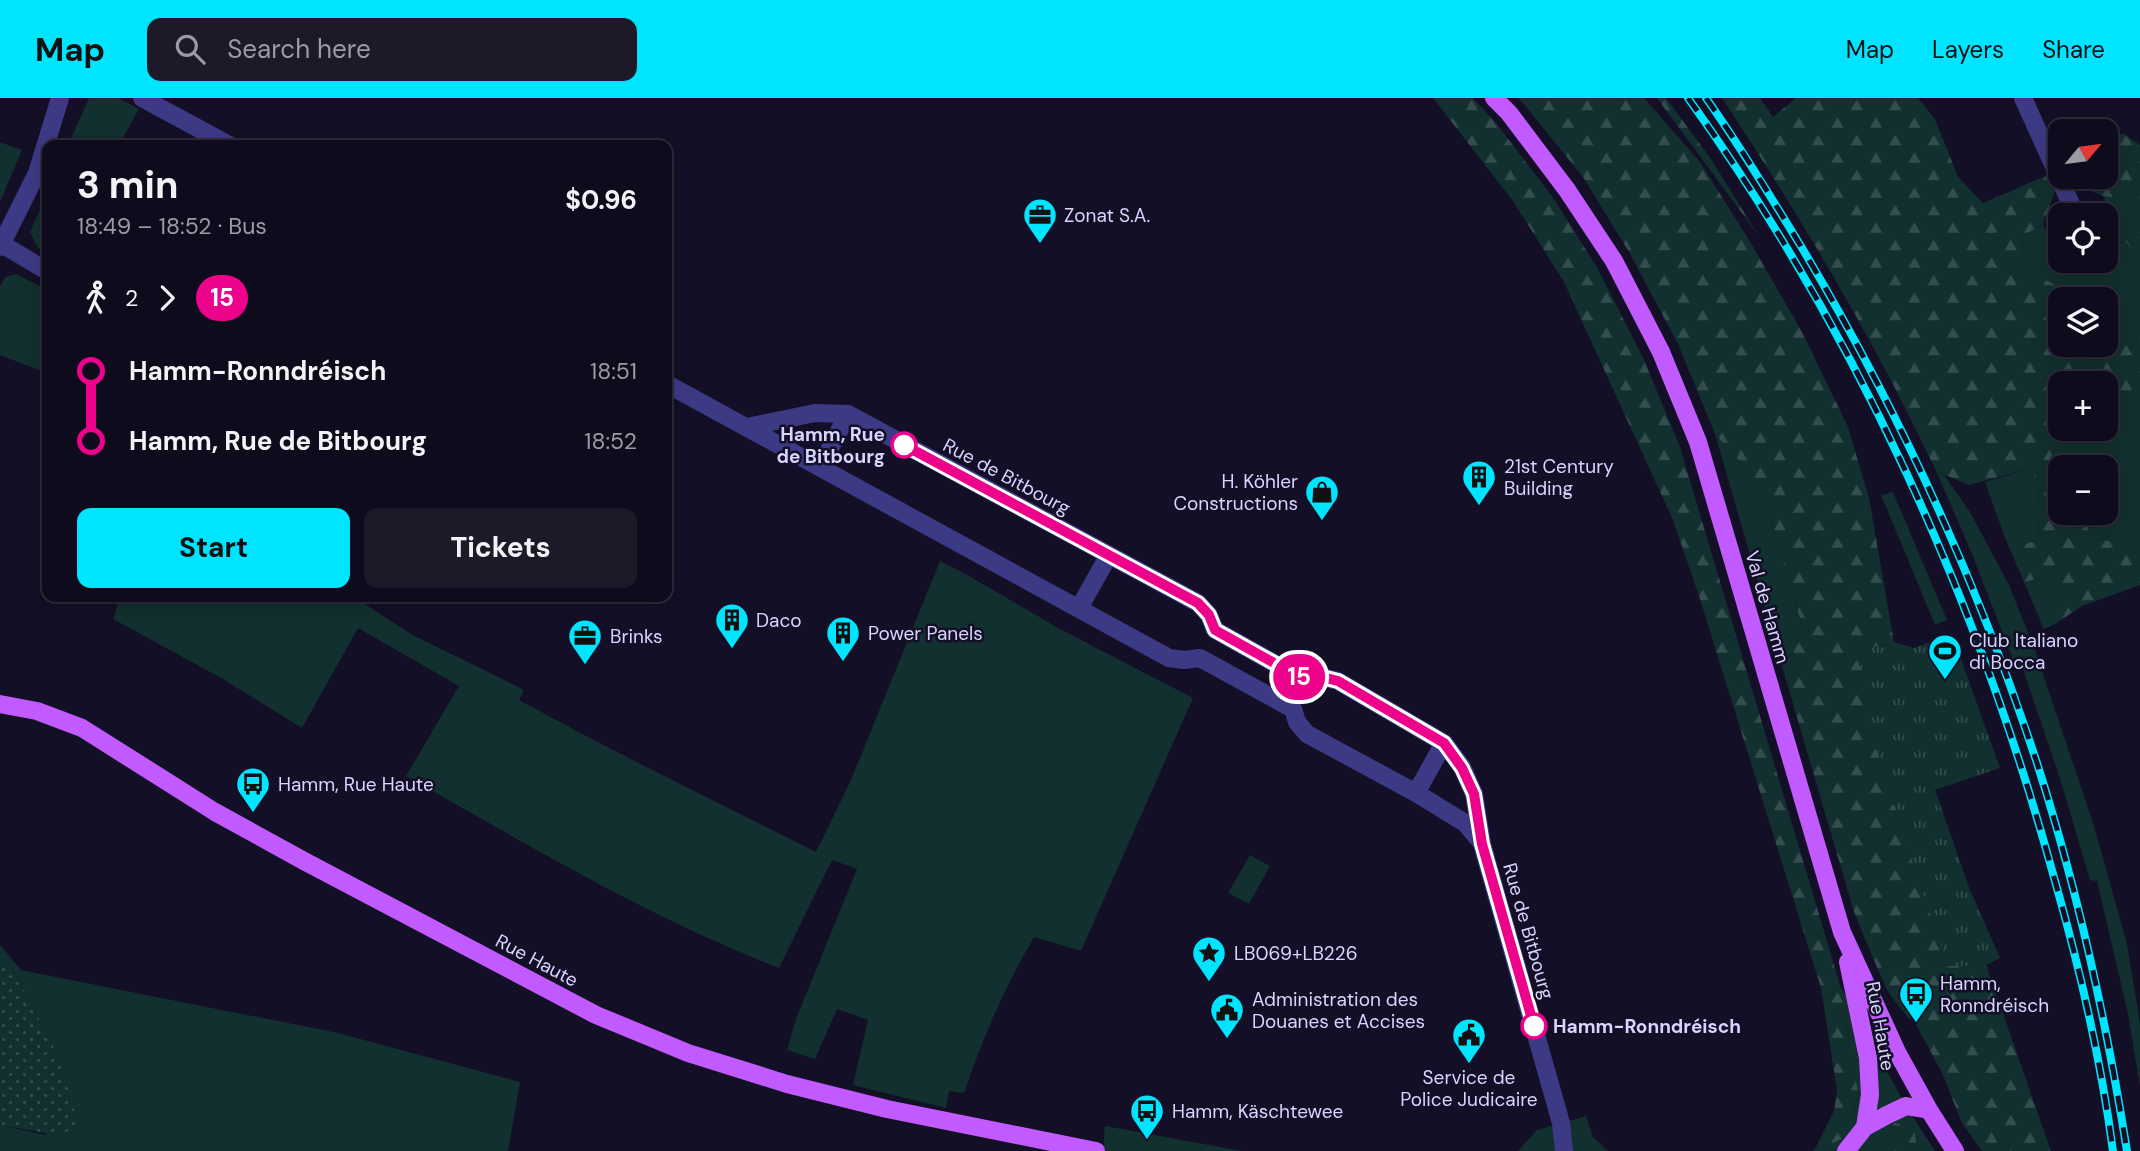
<!DOCTYPE html>
<html lang="en">
<head>
<meta charset="utf-8">
<style>
  body { margin:0; font-family:"DM Sans",sans-serif; background:#1c1929; color:#f1f3f6; height:100vh; display:flex; flex-direction:column; font-size:26px; white-space:nowrap }
  * { box-sizing:border-box; margin:0 }
  p { font-size:23px; color:#9b9ba3 }
  .icon { flex:none; width:38px; height:38px; fill:none; stroke:currentColor; stroke-width:2; stroke-linecap:round; stroke-linejoin:round }
  .map { position:relative; flex:1; overflow:hidden }
  .side { position:absolute; left:42px; top:42px; width:630px; height:462px; display:flex; flex-direction:column; background:#0e0b1c; border-radius:14px; box-shadow:0 4px 18px #0003,0 0 0 2px #2e2b3b }
  .side>* { flex:none }
  .badge { padding:0 14px; border-radius:23px; font-size:24px; line-height:46px }
  .needle { width:46px; rotate:61deg }
  .fabs { position:absolute; left:2048px; top:21px; display:grid; gap:14px }
  .fabs a { display:grid; place-items:center; width:70px; height:70px; border-radius:14px; background:#0e0b1c; box-shadow:0 4px 18px #0003,0 0 0 2px #2e2b3b; font-size:35px }
  .map>.badge { position:absolute; translate:-50% -50%; box-shadow:0 0 0 4px #fff }
  .legs { display:flex; align-items:center; gap:10px; height:77px; padding:0 35px; font-size:23px }
  .legs p { margin-inline-start:auto }
  .summary { display:flex; align-items:center; justify-content:space-between; height:119px; padding:0 35px }
  h1 { font-size:38px; font-weight:700; line-height:52px }
  .cta { display:flex; gap:14px; margin-top:auto; padding:14px 35px }
  .cta a { flex:1; height:80px; border-radius:14px; background:#00e5ff; color:#111; font-size:28px; font-weight:700; line-height:80px; text-align:center }
  .cta a+a { background:#1c1929; color:#f1f3f6 }
  ul { padding:0 35px; list-style:none }
  li { display:flex; align-items:center; gap:24px; height:70px; font-size:26px }
  li i { display:grid; place-items:center; width:10px; height:100%; margin:0 9px; background:currentColor }
  li i::after { content:''; width:18px; height:18px; margin:-9px; border:5px solid; border-radius:50%; background:#0e0b1c }
  li p { margin-inline-start:auto }
  li:first-child i { background:linear-gradient(#0000 50%,currentColor 0) }
  li:last-child i { background:linear-gradient(currentColor 50%,#0000 0) }
  header { display:flex; align-items:center; gap:42px; box-sizing:border-box; height:98px; padding:0 35px; background:#00e5ff; color:#111 }
  header strong { font-size:33px }
  nav { display:flex; gap:38px; margin-inline-start:auto; font-size:24px }
  .search { width:490px; height:63px; background:#1c1929; display:flex; align-items:center; gap:18px; box-sizing:border-box; padding:0 24px; border-radius:14px; color:#9b9ba3; font-size:26px }
  .map>svg:first-child { display:block }
</style>
</head>
<body>
<header>
<strong>Map</strong>
<div class="search"><svg class="icon" aria-label="search" viewBox="0 0 24 24"><circle cx="10" cy="10" r="6"/><path d="M15 15l6 6"/></svg>Search here</div>
<nav><a>Map</a><a>Layers</a><a>Share</a></nav>
</header>
<div class="map">
<svg width="2140" height="1053" viewBox="0 0 2140 1053">
  <defs>
    <pattern id="forest-firs" width="22" height="20" patternUnits="userSpaceOnUse" patternTransform="scale(1.75)"><rect width="22" height="20" fill="#12302f"/><path d="M5 1l3.5 6h-7zM16 11l3.5 6h-7z" fill="#344d4e"/></pattern>
    <pattern id="park-tufts" width="24" height="20" patternUnits="userSpaceOnUse" patternTransform="scale(1.75)"><rect width="24" height="20" fill="#12302f"/><path d="M3 7l-1-3M5 7V3M7 7l1-3M15 17l-1-3M17 17v-4M19 17l1-3" fill="none" stroke="#344d4e"/></pattern>
    <pattern id="garden-dots" width="8" height="8" patternUnits="userSpaceOnUse" patternTransform="scale(1.75)"><rect width="8" height="8" fill="#12302f"/><path d="M2 2h.1M6 6h.1" fill="none" stroke="#344d4e" stroke-width="1.8" stroke-linecap="round"/></pattern>
  </defs>
  <rect width="100%" height="100%" fill="#130f26"/>
  <path fill="#12302f" d="M89 0H118L139 11 119 47H68Z
    M0 44 22 52 0 104Z
    M47 95V156L38 150 30 134Z
    M2103 98 2140 104V134L2133 127 2120 135 2140 162V231L2105 213V201H2083L2021 169 2023 138 2043 126 2060 163H2105V141L2119 135Z
    M16 176 47 192V275L0 257V189L5 179Z
    M2105 301C2116 308 2129 307 2140 302V457L2121 443 2088 442 2087 415H2105V369H2060V377L2049 365 2056 345 2068 331H2105Z
    M1715 336 1761 387 1801 524 1788 574 1791 599Z
    M2032 370 2037 387 2039 442 2019 447 2013 434 2004 437 1985 384Z
    M1936 373 1944 377 1970 414 2009 487 2035 552 2094 728 2127 846 2137 906 2140 927V988L2128 916 2097 783 2090 782 2062 687 2023 571 2017 572 1972 456Z
    M1893 394 1947 522 1935 527 1881 397Z
    M940 463 969 478 1060 531 1193 600 1081 853 1034 839C1004 891 983 939 964 995L949 993 946 1010 853 987 868 922 837 911 815 961 787 952 796 921 857 771 832 762 779 870C648 819 528 747 406 678L459 588 358 530 302 630 223 581 113 521 120 499H354L411 536 524 592 519 602 601 646 816 754 851 682Z
    M2048 478 2064 512 2040 522 2024 484Z
    M1250 757 1270 768 1249 806 1228 795Z
    M0 847 21 872 338 935 520 984 508 1053H0V1027L46 1037 60 961 14 873 0 854Z
    M1878 872 1912 919 1909 921 1888 894Z
    M1840 887 1906 1008 1935 1053H1917L1913 1028 1894 1025 1880 1053H1813L1816 1049 1819 1052 1853 1022 1858 994Z
    M1586 1018 1593 1039 1608 1053H1518L1537 1032Z
    M1105 1028 1242 1053H1103Z"/>
  <path fill="url(#forest-firs)" d="M1433 0H1473L1496 25 1554 101 1598 171 1644 262 1680 349 1840 887 1858 994 1853 1022 1843 1040 1819 1052 1816 1049 1834 1013 1837 992 1821 890 1699 498 1673 422 1564 184 1513 103Z
    M1519 0H1644L1700 64 1749 142 1801 232 1848 329 1869 400 1894 544 1857 554 1948 867H1986L2051 1053H1982L1962 1025 1942 975 1912 919 1878 872 1854 814 1791 599 1788 574 1801 524 1761 387 1715 336 1678 246 1629 154 1583 79Z
    M1657 0H1666L1711 61 1758 137Z
    M1722 0H1760L1773 19 1796 0H1918L1935 21 1958 79 1983 105 2048 77 2055 93 2043 126 2023 138 2021 169 2083 201H2060V247H2105V213L2140 231V302C2129 307 2116 308 2105 301V285H2060V331H2068L2056 345 2049 365 2060 377V415H2087L2089 442 2121 443 2140 456V487L2082 508 2055 526 2043 531 2040 522 2063 511 2048 478 2024 484 2004 437 2013 434 2019 447 2039 442 2037 387 2032 370 1969 387 1936 373C1875 243 1801 120 1722 0Z
    M2122 35 2140 47V104L2103 98 2071 85 2068 79H2105V53Z
    M2133 127 2140 134V162L2119 135Z
    M1894 1025 1914 1028 1917 1053H1880Z"/>
  <path fill="url(#park-tufts)" d="M1952 536 2000 670 1935 692 1970 792 2000 860 1986 867 1948 868 1890 699 1874 645 1857 554 1894 544 1914 550Z"/>
  <path fill="url(#garden-dots)" d="M0 854 14 873 60 961 79 1029 57 1037 0 1027Z"/>
  <g fill="none" stroke-linecap="round" stroke-linejoin="round">
    <path stroke="#3d3a85" stroke-width="18" d="M142 0 229 47
      M2023 0 2076 117
      M0 145 47 173
      M0 149 37 75 60 0
      M667 286 1169 560 1184 562 1200 560 1293 611 1297 624 1307 636 1416 695 1465 725 1481 744
      M747 329 815 315 848 316 1198 505 1209 517 1215 532 1308 584 1322 579 1338 583 1444 645 1462 669 1474 696 1482 746 1561 1025 1564 1053
      M820 369 848 316
      M1079 510 1109 457
      M1416 695 1444 645"/>
    <path stroke="#c25bff" stroke-width="18" d="M1494 0 1509 15 1567 92 1614 163 1661 254 1698 344 1842 834 1897 954 1929 1012 1955 1053
      M0 606 37 613 82 630 215 714 304 763 596 917 688 955 787 986 887 1011 1096 1053
      M1848 864 1868 960 1870 997 1865 1029
      M1846 1053 1865 1029 1887 1017 1906 1008 1929 1012"/>
    <g stroke="#00e5ff" stroke-width="8">
      <path id="rail" d="M1688 0C1857 235 1979 504 2055 783 2080 871 2101 962 2113 1053
        M1706 0C1740 48 1771 99 1802 150 1898 311 1977 483 2036 662 2077 789 2106 921 2127 1053"/>
    </g>
    <use href="#rail" stroke="#130f26" stroke-width="5" stroke-dasharray="16" stroke-linecap="butt"/>
  </g>
  <g fill="none" stroke-linecap="round" stroke-linejoin="round">
    <g stroke="#fff" stroke-width="16">
      <path id="line-1" d="M904 347 1198 505 1209 517 1215 532 1308 584 1322 579 1338 583 1444 645 1462 670 1474 696 1482 746 1534 928"/>
    </g>
    <use href="#line-1" stroke="#ed028c" stroke-width="10"/>
  </g>
  <defs>
    <g id="office-pin" transform="scale(1.75)"><path d="M0 17L-7.5 6A9.5 9.5 0 1 1 7.5 6Z" fill="#00e5ff" stroke="#130f26"/><path d="M-6-3h4V-5.5h4V-3h4V5H-6ZM-1-4.5V-3h2v-1.5ZM-6 0V1H6V0Z" fill="#111"/></g>
    <g id="building-pin" transform="scale(1.75)"><path d="M0 17L-7.5 6A9.5 9.5 0 1 1 7.5 6Z" fill="#00e5ff" stroke="#130f26"/><path d="M-4-6H4V6H1V3H-1V6H-4ZM-2.5-4.3h1.7v1.8h-1.7ZM.8-4.3h1.7v1.8H.8ZM-2.5-1h1.7V.8h-1.7ZM.8-1h1.7V.8H.8Z" fill="#111"/></g>
    <g id="shop-pin" transform="scale(1.75)"><path d="M0 17L-7.5 6A9.5 9.5 0 1 1 7.5 6Z" fill="#00e5ff" stroke="#130f26"/><path d="M-5-2.5h2.3a2.7 3.5 0 0 1 5.4 0H5L5.5 6h-11ZM-1.5-2.5h3a1.5 2.3 0 0 0-3 0Z" fill="#111"/></g>
    <g id="stadium-pin" transform="scale(1.75)"><path d="M0 17L-7.5 6A9.5 9.5 0 1 1 7.5 6Z" fill="#00e5ff" stroke="#130f26"/><path d="M0-5a6.5 5 0 1 0 0 10a6.5 5 0 1 0 0-10ZM-3.5-1.8h7v3.6h-7Z" fill="#111"/></g>
    <g id="bus-pin" transform="scale(1.75)"><path d="M0 17L-7.5 6A9.5 9.5 0 1 1 7.5 6Z" fill="#00e5ff" stroke="#130f26"/><path d="M-5-6H5V4H4V6H2V4H-2V6H-4V4H-5ZM-3.5-4V0h7V-4ZM-3.5 1.2v1.5H-2V1.2ZM2 1.2v1.5H3.5V1.2Z" fill="#111"/></g>
    <g id="sight-pin" transform="scale(1.75)"><path d="M0 17L-7.5 6A9.5 9.5 0 1 1 7.5 6Z" fill="#00e5ff" stroke="#130f26"/><path d="M0-6L1.8-2.2L6-1.7L2.9 1.2L3.7 5.4L0 3.3L-3.7 5.4L-2.9 1.2L-6-1.7L-1.8-2.2Z" fill="#111"/></g>
    <g id="civic-pin" transform="scale(1.75)"><path d="M0 17L-7.5 6A9.5 9.5 0 1 1 7.5 6Z" fill="#00e5ff" stroke="#130f26"/><path d="M-.6-6.5H3V-4.5H.6V-3L4-1V1h2V6H-6V1h2V-1L-.6-3ZM-1.2 2.5V6h2.4V2.5Z" fill="#111"/></g>
  </defs>
  <g fill-rule="evenodd">
    <use href="#office-pin" x="1040" y="117"/>
    <use href="#building-pin" x="1479" y="379"/>
    <use href="#shop-pin" x="1322" y="394"/>
    <use href="#building-pin" x="732" y="522"/>
    <use href="#building-pin" x="843" y="535"/>
    <use href="#office-pin" x="585" y="538"/>
    <use href="#stadium-pin" x="1945" y="553"/>
    <use href="#bus-pin" x="253" y="686"/>
    <use href="#sight-pin" x="1209" y="855"/>
    <use href="#bus-pin" x="1916" y="896"/>
    <use href="#civic-pin" x="1227" y="912"/>
    <use href="#civic-pin" x="1469" y="937"/>
    <use href="#bus-pin" x="1147" y="1013"/>
  </g>
  <g fill="#fff" stroke="#ed028c" stroke-width="3.5">
    <circle cx="904" cy="347" r="12"/>
    <circle cx="1534" cy="928" r="12"/>
  </g>
  <g text-anchor="middle" stroke-width="5" stroke-linejoin="round" paint-order="stroke">
    <g font-size="19" fill="#d9d4ff" stroke="#130f26" text-anchor="start">
      <text x="1064" y="124">Zonat S.A.</text>
      <text x="1504" y="375">21st Century<tspan x="1504" dy="22">Building</tspan></text>
      <text x="1298" y="390" text-anchor="end">H. Köhler<tspan x="1298" dy="22">Constructions</tspan></text>
      <text x="756" y="529">Daco</text>
      <text x="868" y="542">Power Panels</text>
      <text x="610" y="545">Brinks</text>
      <text x="1969" y="549">Club Italiano<tspan x="1969" dy="22">di Bocca</tspan></text>
      <text x="278" y="693">Hamm, Rue Haute</text>
      <text x="1234" y="862">LB069+LB226</text>
      <text x="1940" y="892">Hamm,<tspan x="1940" dy="22">Ronndréisch</tspan></text>
      <text x="1252" y="908">Administration des<tspan x="1252" dy="22">Douanes et Accises</tspan></text>
      <text x="1469" y="986" text-anchor="middle">Service de<tspan x="1469" dy="22">Police Judicaire</tspan></text>
      <text x="1172" y="1020">Hamm, Käschtewee</text>
    </g>
    <g font-size="19" font-weight="bold" fill="#d9d4ff" stroke="#130f26" text-anchor="end">
      <text x="885" y="343">Hamm, Rue<tspan x="885" dy="22">de Bitbourg</tspan></text>
      <text x="1553" y="935" text-anchor="start">Hamm-Ronndréisch</text>
    </g>
    <g font-size="19" fill="#d9d4ff" stroke="#130f26">
      <text transform="translate(1007 378) rotate(28)" y="7">Rue de Bitbourg</text>
      <text transform="translate(1768 509) rotate(74)" y="7">Val de Hamm</text>
      <text transform="translate(1529 833) rotate(74)" y="7">Rue de Bitbourg</text>
      <text transform="translate(537 862) rotate(28)" y="7">Rue Haute</text>
      <text transform="translate(1881 928) rotate(80)" y="7">Rue Haute</text>
    </g>
  </g>
</svg>
<div class="fabs">
<a><svg class="needle" viewBox="-14 -14 28 28"><path d="M0-13l5 13h-10z" fill="#e53935"/><path d="M0 13l5-13h-10z" fill="#9b9ba3"/></svg></a>
<a><svg class="icon" aria-label="locate" viewBox="0 0 24 24"><circle cx="12" cy="12" r="6"/><path d="M12 2v4M12 18v4M2 12h4M18 12h4"/></svg></a>
<a><svg class="icon" aria-label="layers" viewBox="0 0 24 24"><path d="M12 4l9 5-9 5-9-5zM3 14l9 5 9-5"/></svg></a>
<a>+</a>
<a>−</a>
</div>
<b class="badge" style="left:1299px;top:579px;background:#ed028c;color:#fff">15</b>
<section class="side">
<div class="summary"><div><h1>3 min</h1><p>18:49 – 18:52 · Bus</p></div><b>$0.96</b></div>
<div class="legs"><svg class="icon" aria-label="walk" viewBox="0 0 24 24"><circle cx="13" cy="4" r="2"/><path d="M13 8l-2 6 4 7M11 14l-3 7M7 12l3-4h3l4 4"/></svg>2<svg class="icon" aria-label="forward" viewBox="0 0 24 24"><path d="M9 5l7 7-7 7"/></svg><b class="badge" style="background:#ed028c;color:#fff">15</b></div>
<ul>
<li><i style="color:#ed028c"></i><b>Hamm-Ronndréisch</b><p>18:51</p></li>
<li><i style="color:#ed028c"></i><b>Hamm, Rue de Bitbourg</b><p>18:52</p></li>
</ul>
<div class="cta"><a>Start</a><a>Tickets</a></div>
</section>
</div>
</body>
</html>
